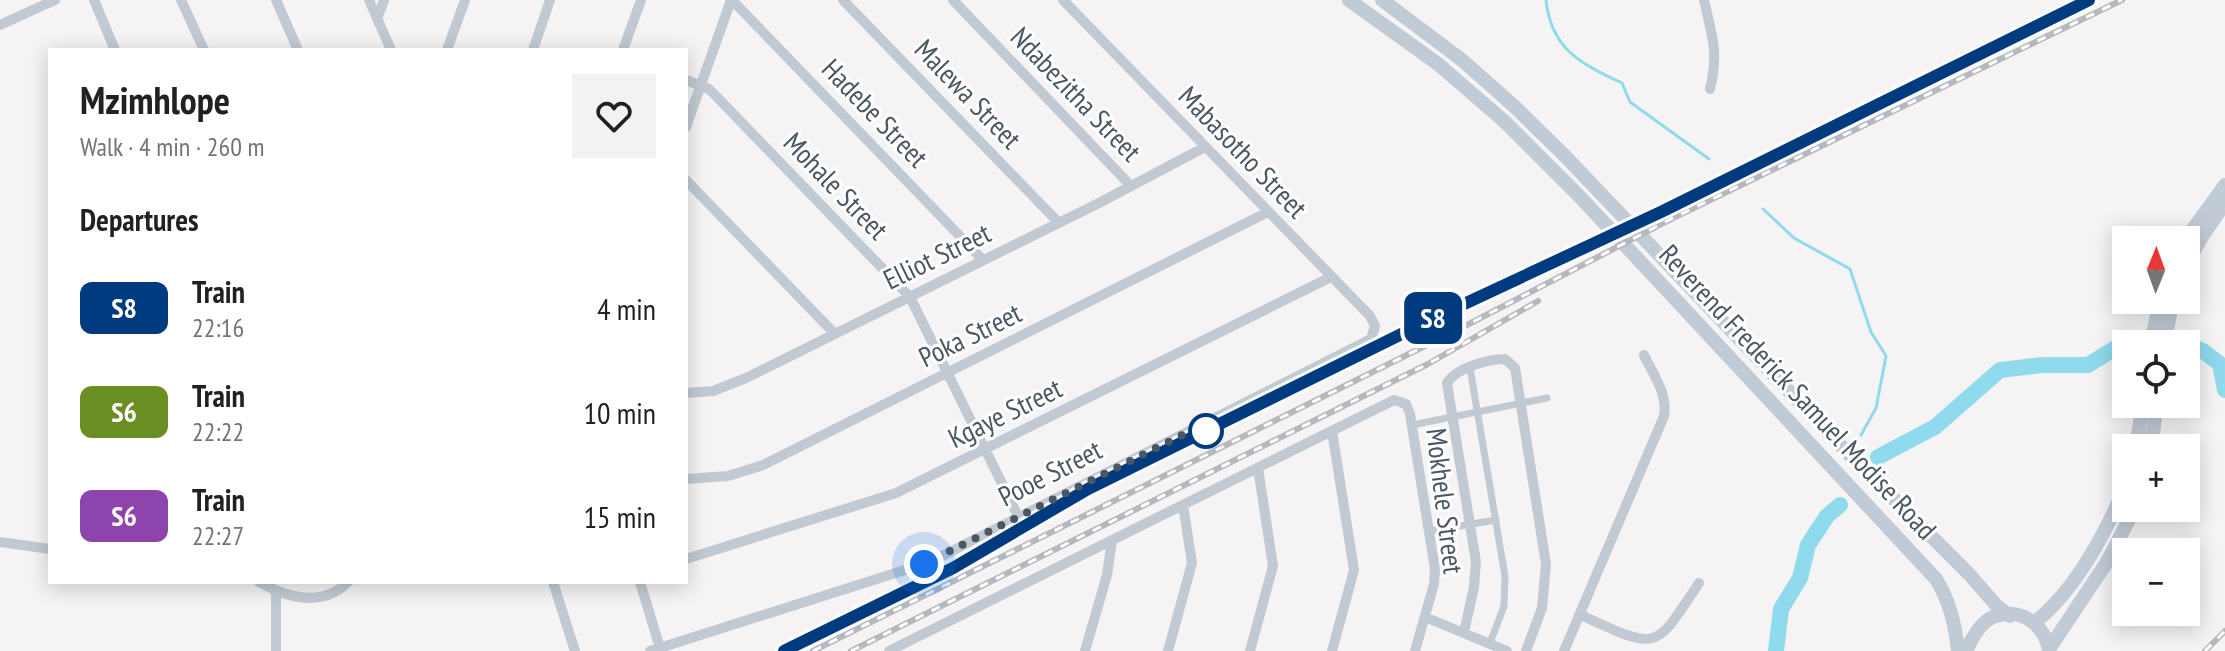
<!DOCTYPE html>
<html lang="en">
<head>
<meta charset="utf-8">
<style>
  body { margin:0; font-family:"PT Sans Narrow",sans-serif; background:#f2f2f2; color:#202124; height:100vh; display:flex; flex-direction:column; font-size:30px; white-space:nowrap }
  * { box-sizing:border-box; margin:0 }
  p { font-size:26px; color:#757577 }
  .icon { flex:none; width:44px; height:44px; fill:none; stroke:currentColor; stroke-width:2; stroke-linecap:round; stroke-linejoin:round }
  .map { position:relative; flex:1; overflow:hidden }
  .details { position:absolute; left:48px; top:48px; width:640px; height:536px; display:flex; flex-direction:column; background:#fff; border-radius:0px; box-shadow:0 4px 20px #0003 }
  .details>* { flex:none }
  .badge { padding:0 16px; border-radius:12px; font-size:28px; line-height:52px }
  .needle { width:52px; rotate:1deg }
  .controls { position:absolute; left:2112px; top:226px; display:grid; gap:16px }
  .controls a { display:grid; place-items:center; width:88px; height:88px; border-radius:0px; background:#fff; box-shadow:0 4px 20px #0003; font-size:40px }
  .you { position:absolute; width:40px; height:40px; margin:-20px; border:6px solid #fff; border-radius:50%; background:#1a73e8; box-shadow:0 0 0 12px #1a73e833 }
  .map>.badge { position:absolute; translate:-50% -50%; box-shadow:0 0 0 4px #fff }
  h2 { padding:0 32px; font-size:30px; line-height:72px }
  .round { display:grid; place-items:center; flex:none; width:84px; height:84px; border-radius:0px; background:#f2f2f2 }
  .head { display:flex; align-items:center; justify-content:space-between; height:136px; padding:0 32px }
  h1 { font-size:38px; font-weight:700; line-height:60px }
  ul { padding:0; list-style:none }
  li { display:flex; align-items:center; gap:24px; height:104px; padding:0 32px }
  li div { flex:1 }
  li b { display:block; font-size:30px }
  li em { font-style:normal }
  li .badge { min-width:88px; font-weight:700; text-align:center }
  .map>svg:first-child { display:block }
</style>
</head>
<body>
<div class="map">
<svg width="2225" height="651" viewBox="0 0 2225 651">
  <rect width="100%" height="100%" fill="#f5f3f3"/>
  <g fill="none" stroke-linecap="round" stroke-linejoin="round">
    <path stroke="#90daee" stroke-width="3" d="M1546 0C1551 49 1581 64 1622 83L1630 102 1709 159
      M1763 209 1794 238 1850 269 1871 332 1886 356 1876 408 1861 435"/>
    <path stroke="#90daee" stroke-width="16" d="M1878 457 1935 427 2000 370 2043 365H2088L2122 344 2157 335 2180 341 2203 351 2220 364 2225 390
      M1776 651 1781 609 1800 578 1808 545 1827 516 1840 505"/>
    <path stroke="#c1cad2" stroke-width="7" d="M1470 368 1505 576 1504 606 1490 643
      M1412 425 1547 398
      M1430 531 1496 520"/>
    <path stroke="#c1cad2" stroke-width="10" d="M94 0 115 50
      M181 0 204 50
      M276 0 298 50
      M369 0 391 50
      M732 0 983 260
      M843 0 1058 222
      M953 0 1131 186
      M1704 0C1712 36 1719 52 1710 89
      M377 19 384 0
      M0 25 55 0
      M447 50 465 0
      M533 50 550 0
      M623 50 641 0
      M686 80 709 89 717 97 910 297 1018 516
      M686 127 731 0
      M686 180 833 332
      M686 393 713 391 746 378 1099 203 1205 147
      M686 479 728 476 763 465 1268 212
      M0 542 50 549
      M686 559 896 493 1331 277
      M259 582C288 598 322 608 348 582
      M553 582 575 651
      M640 582 660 648
      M276 591V651
      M1581 615C1659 651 1654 651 1699 583
      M1425 617 1507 651
      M1464 632 1474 587 1476 562 1447 383C1456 368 1488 359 1505 359L1515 368 1546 564 1542 608 1526 651
      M650 651 930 562 1371 339 1375 326 1370 316 1063 0
      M889 651 1394 400 1406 404 1410 414 1435 569 1434 584 1415 651
      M1085 651 1107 575 1112 540
      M1168 651 1192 563 1183 505
      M1250 651 1273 566 1258 468
      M1332 651 1354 570 1332 431
      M1564 651 1664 416C1668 394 1653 374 1644 355"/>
    <path stroke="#c1cbd6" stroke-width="14" d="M1349 0 1438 64 1504 121 1581 198 1936 579C1950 602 1955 624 1958 651
      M1382 0 1462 60 1515 107 1566 157 1846 451 1968 573 1997 606 2010 616
      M2185 240 2225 185
      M2186 266 2201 238 2225 203
      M2151 344 2160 300
      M2164 344 2173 300
      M2136 448 2143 404
      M2151 448 2157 404
      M2035 622C2075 591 2107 531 2126 484
      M2049 649 2107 562 2135 508
      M1966 651C1971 640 1981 622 1993 617 2021 606 2045 625 2049 651"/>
    <g stroke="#b5b8bd" stroke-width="6">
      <path id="rail" d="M1785 151 2089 0
        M784 651 953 568 1088 489 1434 318 1659 213
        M813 651 1469 324 1671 219 2122 0
        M851 651 1428 364 1538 301
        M2205 651 2225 631"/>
    </g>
    <use href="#rail" stroke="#fff" stroke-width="3" stroke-dasharray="9" stroke-linecap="butt"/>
  </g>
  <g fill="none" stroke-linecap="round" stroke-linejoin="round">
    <g stroke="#fff" stroke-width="18">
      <path id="line" d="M784 651 953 568 1088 489 1434 318 1663 211 2089 0"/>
    </g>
    <use href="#line" stroke="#003b80" stroke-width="12"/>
    <path stroke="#4a5661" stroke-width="8" stroke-dasharray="0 14.4" d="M924 564 1214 419 1206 431"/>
  </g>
  <circle fill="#fff" stroke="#003b80" stroke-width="4" cx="1206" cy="431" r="16"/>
  <g text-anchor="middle" stroke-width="6" stroke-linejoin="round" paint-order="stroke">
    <g font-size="28" fill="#4a5661" stroke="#fff">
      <text transform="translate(968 94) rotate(46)" y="10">Malewa Street</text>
      <text transform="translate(1076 94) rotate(46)" y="10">Ndabezitha Street</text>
      <text transform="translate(875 113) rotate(46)" y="10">Hadebe Street</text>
      <text transform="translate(1243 152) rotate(46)" y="10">Mabasotho Street</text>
      <text transform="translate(836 186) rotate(46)" y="10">Mohale Street</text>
      <text transform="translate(937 256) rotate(-26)" y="10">Elliot Street</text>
      <text transform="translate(970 335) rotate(-26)" y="10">Poka Street</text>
      <text transform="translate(1798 392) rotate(47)" y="10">Reverend Frederick Samuel Modise Road</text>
      <text transform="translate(1005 413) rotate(-26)" y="10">Kgaye Street</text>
      <text transform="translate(1050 473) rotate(-27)" y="10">Pooe Street</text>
      <text transform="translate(1445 501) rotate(83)" y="10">Mokhele Street</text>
    </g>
  </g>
</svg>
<div class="controls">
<a><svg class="needle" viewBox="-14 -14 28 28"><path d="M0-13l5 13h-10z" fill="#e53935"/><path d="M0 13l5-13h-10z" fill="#757577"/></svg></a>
<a><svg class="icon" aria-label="locate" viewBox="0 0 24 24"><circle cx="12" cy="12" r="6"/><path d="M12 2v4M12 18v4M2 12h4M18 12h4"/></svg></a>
<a>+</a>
<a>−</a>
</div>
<div class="you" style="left:924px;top:564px"></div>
<b class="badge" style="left:1433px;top:318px;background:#003b80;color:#fff">S8</b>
<section class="details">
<div class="head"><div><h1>Mzimhlope</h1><p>Walk · 4 min · 260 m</p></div><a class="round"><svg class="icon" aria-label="heart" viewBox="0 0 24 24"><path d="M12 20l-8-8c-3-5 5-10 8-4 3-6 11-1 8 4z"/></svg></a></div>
<h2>Departures</h2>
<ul>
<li><span class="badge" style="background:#003b80;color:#fff">S8</span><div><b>Train</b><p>22:16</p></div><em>4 min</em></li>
<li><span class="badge" style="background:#6b8e23;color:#fff">S6</span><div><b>Train</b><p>22:22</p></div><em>10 min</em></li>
<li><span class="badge" style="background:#8e44ad;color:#fff">S6</span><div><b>Train</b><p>22:27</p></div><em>15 min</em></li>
</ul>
</section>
</div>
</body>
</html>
